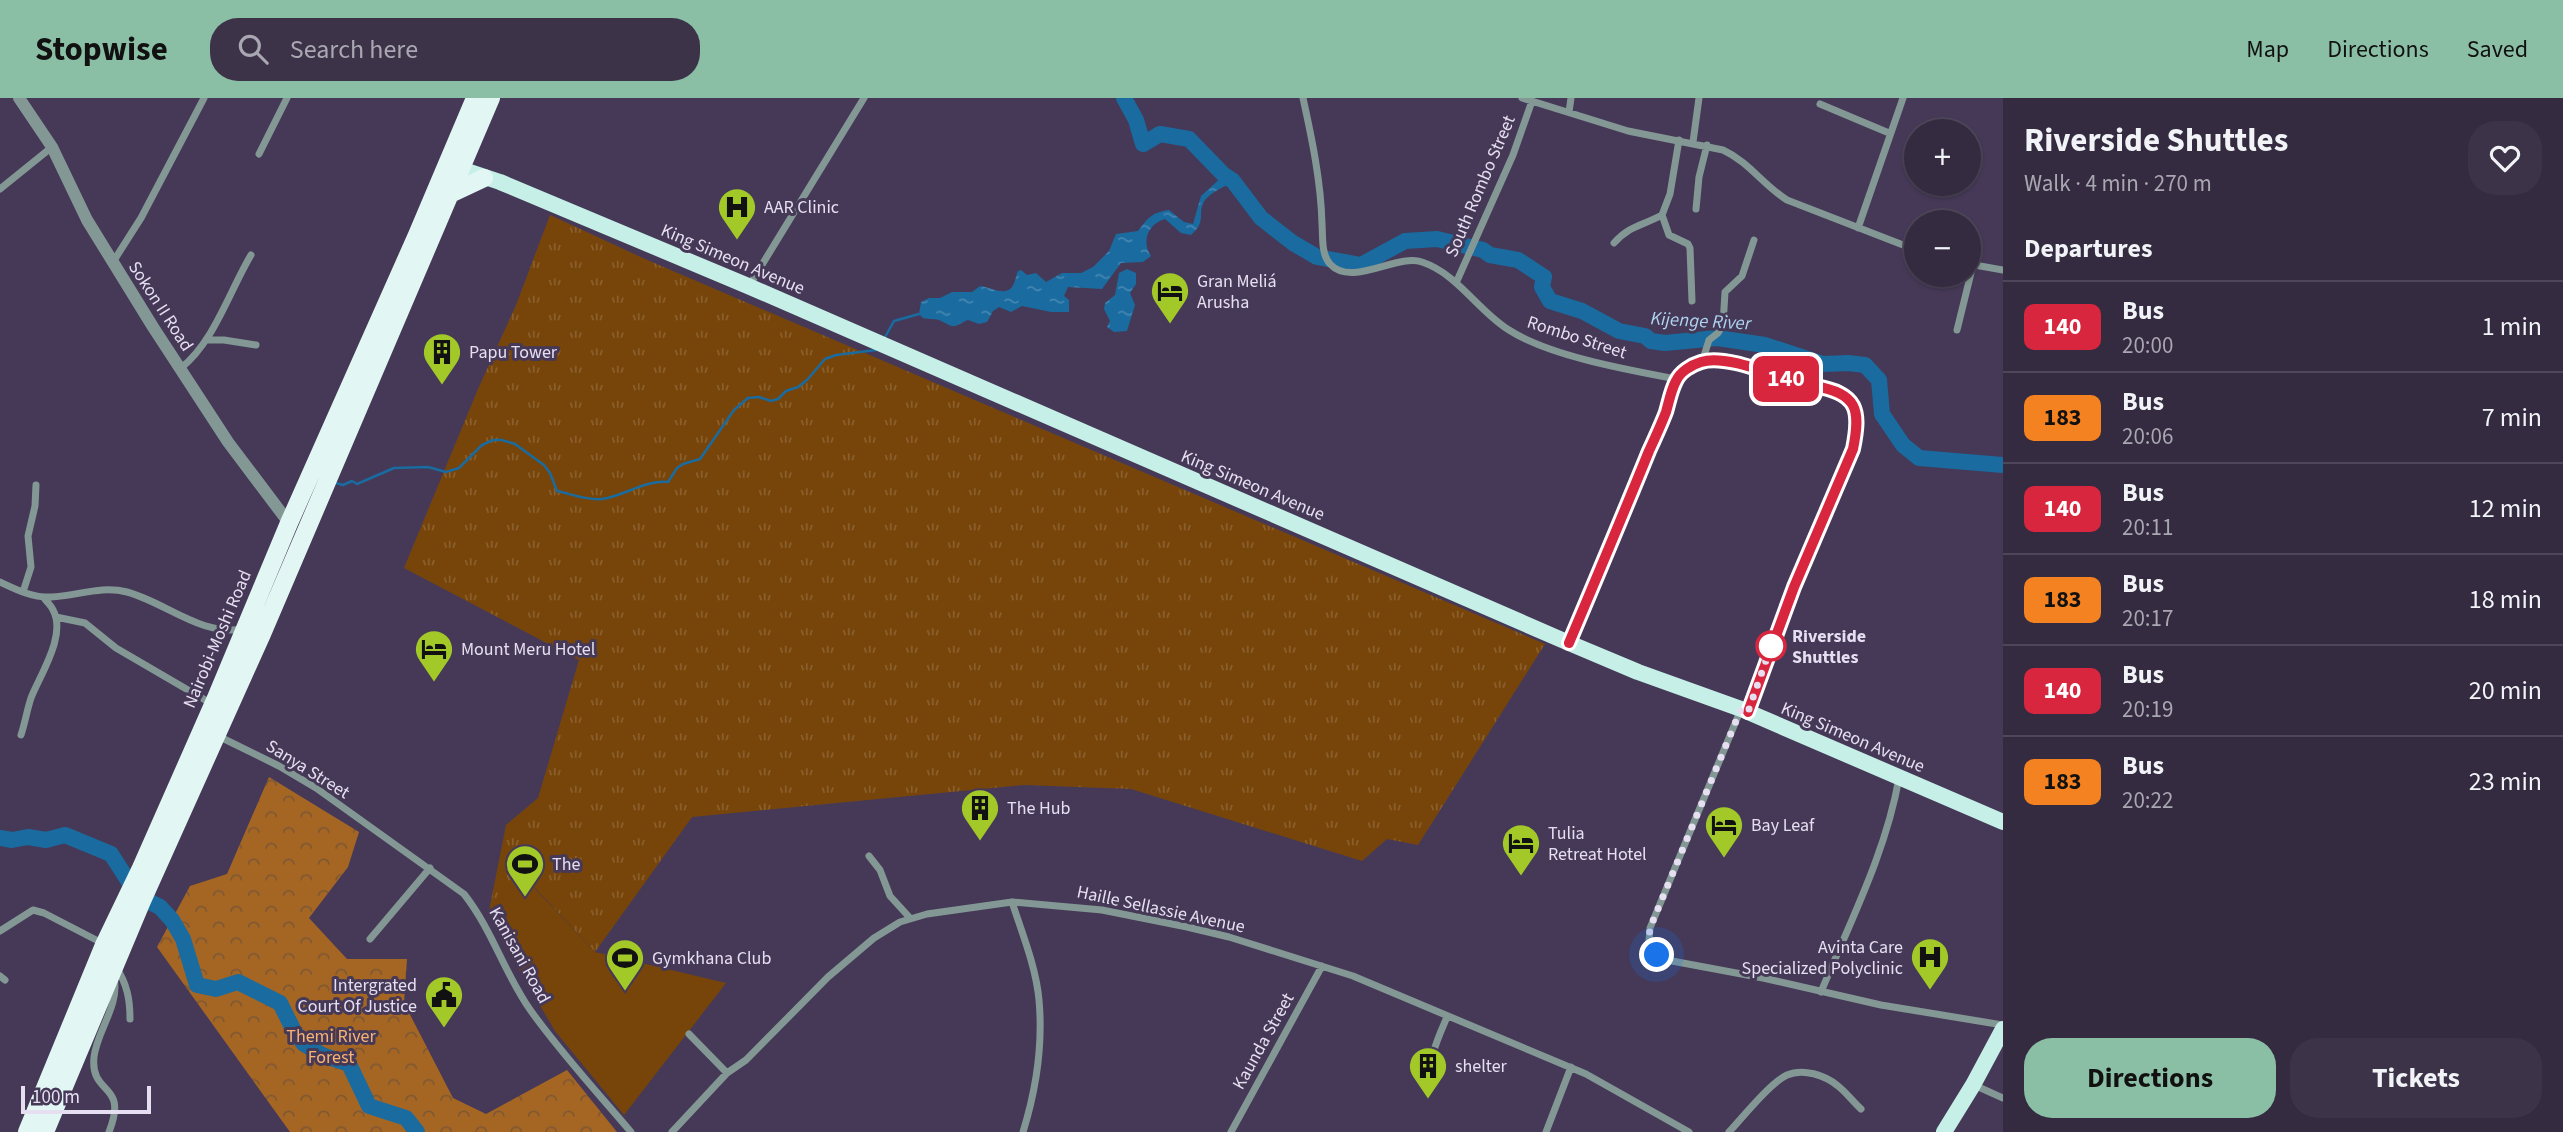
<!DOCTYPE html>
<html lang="en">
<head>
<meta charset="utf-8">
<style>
  body { margin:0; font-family:"Source Sans 3",sans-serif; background:#3c3348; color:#f1f3f6; height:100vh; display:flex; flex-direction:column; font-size:26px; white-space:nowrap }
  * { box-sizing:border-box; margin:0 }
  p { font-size:23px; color:#a9a7b1 }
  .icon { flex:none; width:38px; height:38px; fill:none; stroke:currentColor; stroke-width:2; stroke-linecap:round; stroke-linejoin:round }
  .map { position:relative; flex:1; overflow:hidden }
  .details { display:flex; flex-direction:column; background:#342b41; width:560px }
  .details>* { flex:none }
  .badge { padding:0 14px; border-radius:10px; font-size:24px; line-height:46px }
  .fabs { position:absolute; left:1904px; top:21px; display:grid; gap:14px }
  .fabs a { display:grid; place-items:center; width:77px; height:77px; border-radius:50%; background:#342b41; box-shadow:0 2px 5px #0004,0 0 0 2px #4e475a; font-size:35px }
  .scale { position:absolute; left:21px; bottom:18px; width:130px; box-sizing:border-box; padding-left:7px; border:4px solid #e6dff1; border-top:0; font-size:19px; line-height:24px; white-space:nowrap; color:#e6dff1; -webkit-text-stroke:5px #453957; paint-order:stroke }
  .you { position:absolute; width:35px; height:35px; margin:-18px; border:5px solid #fff; border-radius:50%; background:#1a73e8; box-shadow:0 0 0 10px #1a73e833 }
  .map>.badge { position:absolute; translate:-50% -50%; box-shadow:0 0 0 4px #fff }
  h2 { padding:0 21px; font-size:26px; line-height:63px }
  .round { display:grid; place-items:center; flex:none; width:74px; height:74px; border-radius:28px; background:#3c3348 }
  .headline { display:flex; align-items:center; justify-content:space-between; height:119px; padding:0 21px }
  h1 { font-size:33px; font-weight:700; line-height:52px }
  .button { display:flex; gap:14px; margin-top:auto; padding:14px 21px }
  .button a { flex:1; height:80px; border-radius:28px; background:#8abfa5; color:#111; font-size:28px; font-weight:700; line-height:80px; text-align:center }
  .button a+a { background:#3c3348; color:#f1f3f6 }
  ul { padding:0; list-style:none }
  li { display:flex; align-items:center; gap:21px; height:91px; padding:0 21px; border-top:2px solid #4e475a }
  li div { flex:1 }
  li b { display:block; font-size:26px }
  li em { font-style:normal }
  li .badge { min-width:77px; font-weight:700; text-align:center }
  header { display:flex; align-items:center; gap:42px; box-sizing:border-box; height:98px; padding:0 35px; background:#8abfa5; color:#111 }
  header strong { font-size:33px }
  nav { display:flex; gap:38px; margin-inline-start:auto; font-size:24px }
  .search { width:490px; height:63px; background:#3c3348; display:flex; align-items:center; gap:18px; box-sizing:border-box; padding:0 24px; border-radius:28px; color:#a9a7b1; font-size:26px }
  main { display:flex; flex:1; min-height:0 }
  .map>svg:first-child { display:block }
</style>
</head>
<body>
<header>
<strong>Stopwise</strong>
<div class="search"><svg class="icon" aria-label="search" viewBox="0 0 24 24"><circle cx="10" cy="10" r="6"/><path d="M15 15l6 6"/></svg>Search here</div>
<nav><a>Map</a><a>Directions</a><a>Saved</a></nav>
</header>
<main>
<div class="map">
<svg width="2003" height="1034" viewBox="0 0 2003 1034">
  <defs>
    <pattern id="grass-tufts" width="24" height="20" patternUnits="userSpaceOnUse" patternTransform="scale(1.75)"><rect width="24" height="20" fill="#774509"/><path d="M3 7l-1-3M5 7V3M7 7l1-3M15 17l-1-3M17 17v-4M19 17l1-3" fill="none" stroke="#8a5f2d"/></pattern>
    <pattern id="forest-crowns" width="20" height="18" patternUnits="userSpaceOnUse" patternTransform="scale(1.75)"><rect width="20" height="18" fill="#a56624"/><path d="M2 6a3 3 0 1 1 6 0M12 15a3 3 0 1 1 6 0" fill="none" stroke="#7f5832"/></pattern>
    <pattern id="water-ripples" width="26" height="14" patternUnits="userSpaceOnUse" patternTransform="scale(1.75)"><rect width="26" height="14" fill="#196ba0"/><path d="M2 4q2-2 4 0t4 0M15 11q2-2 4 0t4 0" fill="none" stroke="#4687b2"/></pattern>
  </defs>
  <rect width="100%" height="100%" fill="#453957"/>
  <path fill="url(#grass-tufts)" d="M550 117 645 161 1545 546 1418 747 1387 741 1362 763 1131 691 1024 687 692 719 595 854 522 776 489 813 506 727 538 700 579 562 404 470 478 291 516 207Z"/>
  <path fill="url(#forest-crowns)" d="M269 679 359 734 348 769 309 820 347 861H407L404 905 453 1000 486 1016 567 972 617 1034H290L157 849 190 788 227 776Z"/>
  <path fill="#774509" d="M521 776 595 854 726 885 624 1017 555 933 502 843 489 813Z"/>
  <path fill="url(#water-ripples)" d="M1224 77 1233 83C1225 89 1211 94 1205 102 1196 116 1208 122 1191 137L1181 135 1165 121C1148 126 1141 143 1151 158L1143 164 1121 165 1102 191 1068 189 1064 198 1069 202V214H1051L1022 208 1011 214 999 209 993 213 987 224 979 226 968 222C952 229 957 231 941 223 936 220 928 222 923 220L919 216 921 204 929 200H940L952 194H972L980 188C991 189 1008 201 1014 185 1016 181 1016 177 1018 173L1021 172 1027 177 1036 175 1046 184 1062 175H1081L1093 169 1109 153 1116 136 1138 133C1147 121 1152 114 1169 112L1184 124 1193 126 1201 98Z
    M1127 171 1136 175V186L1130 195 1135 207 1127 233 1114 234 1107 229 1110 223 1104 211 1105 205 1115 197 1119 175Z"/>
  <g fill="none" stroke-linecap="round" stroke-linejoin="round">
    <path stroke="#196ba0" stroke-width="2.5" d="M885 239 894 223 919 216
      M336 385 343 387 352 383 357 386 394 370 428 369 446 374 459 370 482 347 493 342H502L515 346 544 367 550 375 557 393C571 396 588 403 602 401 624 398 645 382 668 384L677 370 683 366 700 361 734 312 748 300 759 299 771 303 778 301 786 293 798 289 807 282 825 261 836 257 876 252"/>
    <path stroke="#196ba0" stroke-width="16" d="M1124 0 1136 22 1143 46 1160 36 1189 41 1224 77 1233 83 1261 120 1293 145 1317 159 1361 167 1405 143 1437 141 1483 152 1490 157 1518 162 1544 179 1542 189 1550 203 1582 213 1619 233 1645 238 1651 243 1665 245 1717 240 1765 247 1823 266 1848 265 1865 267 1879 282 1882 316 1903 347 1919 360 2003 367
      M0 740 12 742 28 739 46 742 65 737 111 756 138 798 160 809 172 822 183 841 197 887 216 891 238 884 280 905 294 933 304 946 322 957 349 966 369 1008 406 1020 417 1034"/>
    <path stroke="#839894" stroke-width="7" d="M1303 0C1312 41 1321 84 1322 126 1323 139 1321 156 1330 166 1352 190 1397 155 1422 164 1458 176 1478 213 1509 232 1549 258 1628 272 1676 281
      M1522 0 1628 33 1723 52C1749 64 1763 87 1787 102L1916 152
      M1820 6 1889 35
      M1569 14 1571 0
      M1693 44 1699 0
      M259 56 287 0
      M0 91 52 49
      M1696 111 1699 79 1707 47
      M1662 117 1669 137 1688 146 1690 150 1692 203
      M1858 130 1903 0
      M1614 145C1630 127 1642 128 1662 117L1670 96 1679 42
      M113 164 141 120 204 0
      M1969 166 2003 172
      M1456 185 1513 57 1532 3
      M749 188 864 0
      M1957 232 1973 167
      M207 242H224L256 247
      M1702 264 1709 242 1718 235 1723 227 1725 194 1742 178 1754 142
      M181 270C214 244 229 194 251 157
      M0 484C17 492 33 500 51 499 77 498 101 487 127 494 167 505 200 538 243 531
      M23 494 31 469 28 438 35 408 36 387
      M56 519 85 525 116 550 212 606
      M1569 544 1625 414 1665 315 1676 281 1687 270 1708 263 1742 267 1800 285 1837 293 1847 299 1855 310 1858 320 1853 351 1794 489 1749 613
      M1741 611 1650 830 1649 843 1652 853 1657 857 1672 863 1763 880 1881 907 2003 927
      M21 637C25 625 27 612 31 600 40 577 67 537 53 512 51 507 46 503 43 499
      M216 637 279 668 316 690 464 796C493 833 504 875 531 913 561 955 597 994 631 1034
      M869 758 880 772 890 798 910 820
      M1012 804C1022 835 1036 869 1039 902 1043 946 1036 992 1023 1034
      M0 833 33 812 44 815 104 846
      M370 841 430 770
      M116 869C127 886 130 901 130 921
      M0 878 5 882
      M1821 894C1850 824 1886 754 1899 680
      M689 936 727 975
      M1435 984C1424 967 1440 936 1447 919
      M1974 987 2003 1000
      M109 1034C129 983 90 999 94 959 97 932 120 908 114 879
      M672 1034 727 975 746 962 828 879 874 840 900 824 927 816 1012 804 1102 812 1187 829 1229 839 1353 878 1586 976 1689 1034
      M1231 1034 1322 868
      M1546 1034 1571 969
      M1729 1034C1743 1019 1770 985 1787 977 1803 970 1825 977 1838 988 1846 994 1853 1004 1861 1011"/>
    <path stroke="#839894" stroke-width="12" d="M19 0 52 49 87 122 153 229 228 344 289 425"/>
    <path stroke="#c5efe7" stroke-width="16" d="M449 67 500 84 748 188 1569 545 1638 574 1741 611 2003 724
      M1944 1034 1973 987 2003 931"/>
    <path stroke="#e2f7f3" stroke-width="18" d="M450 96 484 80
      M27 1034 104 847 141 770 216 600 289 425 417 137 475 0
      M45 1034 142 803 262 536 491 0"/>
  </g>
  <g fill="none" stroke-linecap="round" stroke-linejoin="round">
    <g stroke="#fff" stroke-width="16">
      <path id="line" d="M1569 545C1596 481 1623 417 1649 353 1655 340 1661 327 1666 314 1669 304 1671 292 1676 283 1680 274 1691 267 1701 264 1729 255 1784 283 1814 288 1858 295 1861 312 1853 351L1794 489 1748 614"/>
    </g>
    <use href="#line" stroke="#d7263d" stroke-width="10"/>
    <path stroke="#e6dff1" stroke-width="7" stroke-dasharray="0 12.6" d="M1657 857C1648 849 1649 840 1650 830L1741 611 1748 614 1771 548"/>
  </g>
  <defs>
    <g id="hospital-pin" transform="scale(2.0125)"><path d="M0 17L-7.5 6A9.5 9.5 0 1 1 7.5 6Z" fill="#a2c927" stroke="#453957"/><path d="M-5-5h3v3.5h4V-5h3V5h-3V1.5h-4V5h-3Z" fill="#111"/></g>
    <g id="hotel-pin" transform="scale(2.0125)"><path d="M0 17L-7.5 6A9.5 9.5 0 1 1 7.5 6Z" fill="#a2c927" stroke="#453957"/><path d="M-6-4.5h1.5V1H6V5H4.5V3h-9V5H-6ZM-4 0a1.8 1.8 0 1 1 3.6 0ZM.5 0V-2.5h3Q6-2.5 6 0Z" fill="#111"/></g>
    <g id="building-pin" transform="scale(2.0125)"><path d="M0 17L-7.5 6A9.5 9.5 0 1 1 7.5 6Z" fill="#a2c927" stroke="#453957"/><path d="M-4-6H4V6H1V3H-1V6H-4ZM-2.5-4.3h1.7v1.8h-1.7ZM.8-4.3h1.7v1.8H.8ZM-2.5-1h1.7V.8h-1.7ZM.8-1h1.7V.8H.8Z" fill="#111"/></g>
    <g id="stadium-pin" transform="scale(2.0125)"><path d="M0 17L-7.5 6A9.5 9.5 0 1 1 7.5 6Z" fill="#a2c927" stroke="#453957"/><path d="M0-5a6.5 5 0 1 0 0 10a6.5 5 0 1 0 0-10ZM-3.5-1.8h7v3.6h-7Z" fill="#111"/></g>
    <g id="civic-pin" transform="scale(2.0125)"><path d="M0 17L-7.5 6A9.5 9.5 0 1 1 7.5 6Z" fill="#a2c927" stroke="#453957"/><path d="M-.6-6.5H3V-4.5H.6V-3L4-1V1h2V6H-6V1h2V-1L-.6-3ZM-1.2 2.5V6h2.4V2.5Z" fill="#111"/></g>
  </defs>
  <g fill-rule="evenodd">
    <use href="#hospital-pin" x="737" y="109"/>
    <use href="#hotel-pin" x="1170" y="193"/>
    <use href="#building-pin" x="442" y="254"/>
    <use href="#hotel-pin" x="434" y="551"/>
    <use href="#building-pin" x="980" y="710"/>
    <use href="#hotel-pin" x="1724" y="727"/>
    <use href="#hotel-pin" x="1521" y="745"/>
    <use href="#stadium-pin" x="525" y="766"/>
    <use href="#hospital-pin" x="1930" y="859"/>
    <use href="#stadium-pin" x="625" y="860"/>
    <use href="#civic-pin" x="444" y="897"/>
    <use href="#building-pin" x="1428" y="968"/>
  </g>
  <circle fill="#fff" stroke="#d7263d" stroke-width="3.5" cx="1771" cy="548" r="14"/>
  <g text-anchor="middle" stroke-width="6" stroke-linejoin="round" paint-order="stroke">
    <g font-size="18" fill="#e6dff1" stroke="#453957">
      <text transform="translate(1480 88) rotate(-67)" y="6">South Rombo Street</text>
      <text transform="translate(733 161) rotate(23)" y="6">King Simeon Avenue</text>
      <text transform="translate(161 208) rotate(57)" y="6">Sokon II Road</text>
      <text transform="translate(1577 239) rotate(18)" y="6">Rombo Street</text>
      <text transform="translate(1253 387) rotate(23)" y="6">King Simeon Avenue</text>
      <text transform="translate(217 541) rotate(-67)" y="6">Nairobi-Moshi Road</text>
      <text transform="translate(1853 639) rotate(23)" y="6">King Simeon Avenue</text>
      <text transform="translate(308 671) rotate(32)" y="6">Sanya Street</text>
      <text transform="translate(1161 811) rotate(12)" y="6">Haille Sellassie Avenue</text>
      <text transform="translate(520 857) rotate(61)" y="6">Kanisani Road</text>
      <text transform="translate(1263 943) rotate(-61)" y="6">Kaunda Street</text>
    </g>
    <g font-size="18" fill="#e6dff1" stroke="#453957" text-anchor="start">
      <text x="764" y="115">AAR Clinic</text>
      <text x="1197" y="189">Gran Meliá<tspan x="1197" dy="21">Arusha</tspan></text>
      <text x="469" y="260">Papu Tower</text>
      <text x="461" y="557">Mount Meru Hotel</text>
      <text x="1007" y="716">The Hub</text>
      <text x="1751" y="733">Bay Leaf</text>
      <text x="1548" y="741">Tulia<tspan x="1548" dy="21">Retreat Hotel</tspan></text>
      <text x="552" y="772">The</text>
      <text x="1903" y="855" text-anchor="end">Avinta Care<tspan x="1903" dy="21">Specialized Polyclinic</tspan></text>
      <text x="652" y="866">Gymkhana Club</text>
      <text x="417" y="893" text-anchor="end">Intergrated<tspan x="417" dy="21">Court Of Justice</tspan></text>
      <text x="1455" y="974">shelter</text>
    </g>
    <g font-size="18" font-weight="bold" fill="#e6dff1" stroke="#453957" text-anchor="start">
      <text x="1792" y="544">Riverside<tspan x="1792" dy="21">Shuttles</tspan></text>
    </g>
    <g font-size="18" fill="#f9b474" stroke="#453957">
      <text x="331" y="944">Themi River<tspan x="331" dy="21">Forest</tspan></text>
    </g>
    <g font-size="19" font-style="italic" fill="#afd4f1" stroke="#453957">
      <text transform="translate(1701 222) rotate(3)" y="7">Kijenge River</text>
    </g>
  </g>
</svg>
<div class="fabs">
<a>+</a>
<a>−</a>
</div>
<div class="scale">100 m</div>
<div class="you" style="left:1657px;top:857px"></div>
<b class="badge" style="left:1786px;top:281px;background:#d7263d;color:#fff">140</b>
</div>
<section class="details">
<div class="headline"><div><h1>Riverside Shuttles</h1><p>Walk · 4 min · 270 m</p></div><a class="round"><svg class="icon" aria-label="heart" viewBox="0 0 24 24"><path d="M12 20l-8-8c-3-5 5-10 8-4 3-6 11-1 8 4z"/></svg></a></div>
<h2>Departures</h2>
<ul>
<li><span class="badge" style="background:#d7263d;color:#fff">140</span><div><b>Bus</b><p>20:00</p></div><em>1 min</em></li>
<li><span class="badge" style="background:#f58220;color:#111">183</span><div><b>Bus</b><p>20:06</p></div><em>7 min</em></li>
<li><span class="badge" style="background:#d7263d;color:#fff">140</span><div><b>Bus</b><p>20:11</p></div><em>12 min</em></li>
<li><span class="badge" style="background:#f58220;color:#111">183</span><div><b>Bus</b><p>20:17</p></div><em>18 min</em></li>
<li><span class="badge" style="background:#d7263d;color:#fff">140</span><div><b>Bus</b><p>20:19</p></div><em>20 min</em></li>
<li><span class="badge" style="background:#f58220;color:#111">183</span><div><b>Bus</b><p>20:22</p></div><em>23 min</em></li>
</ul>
<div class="button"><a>Directions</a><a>Tickets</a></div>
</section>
</main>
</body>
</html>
